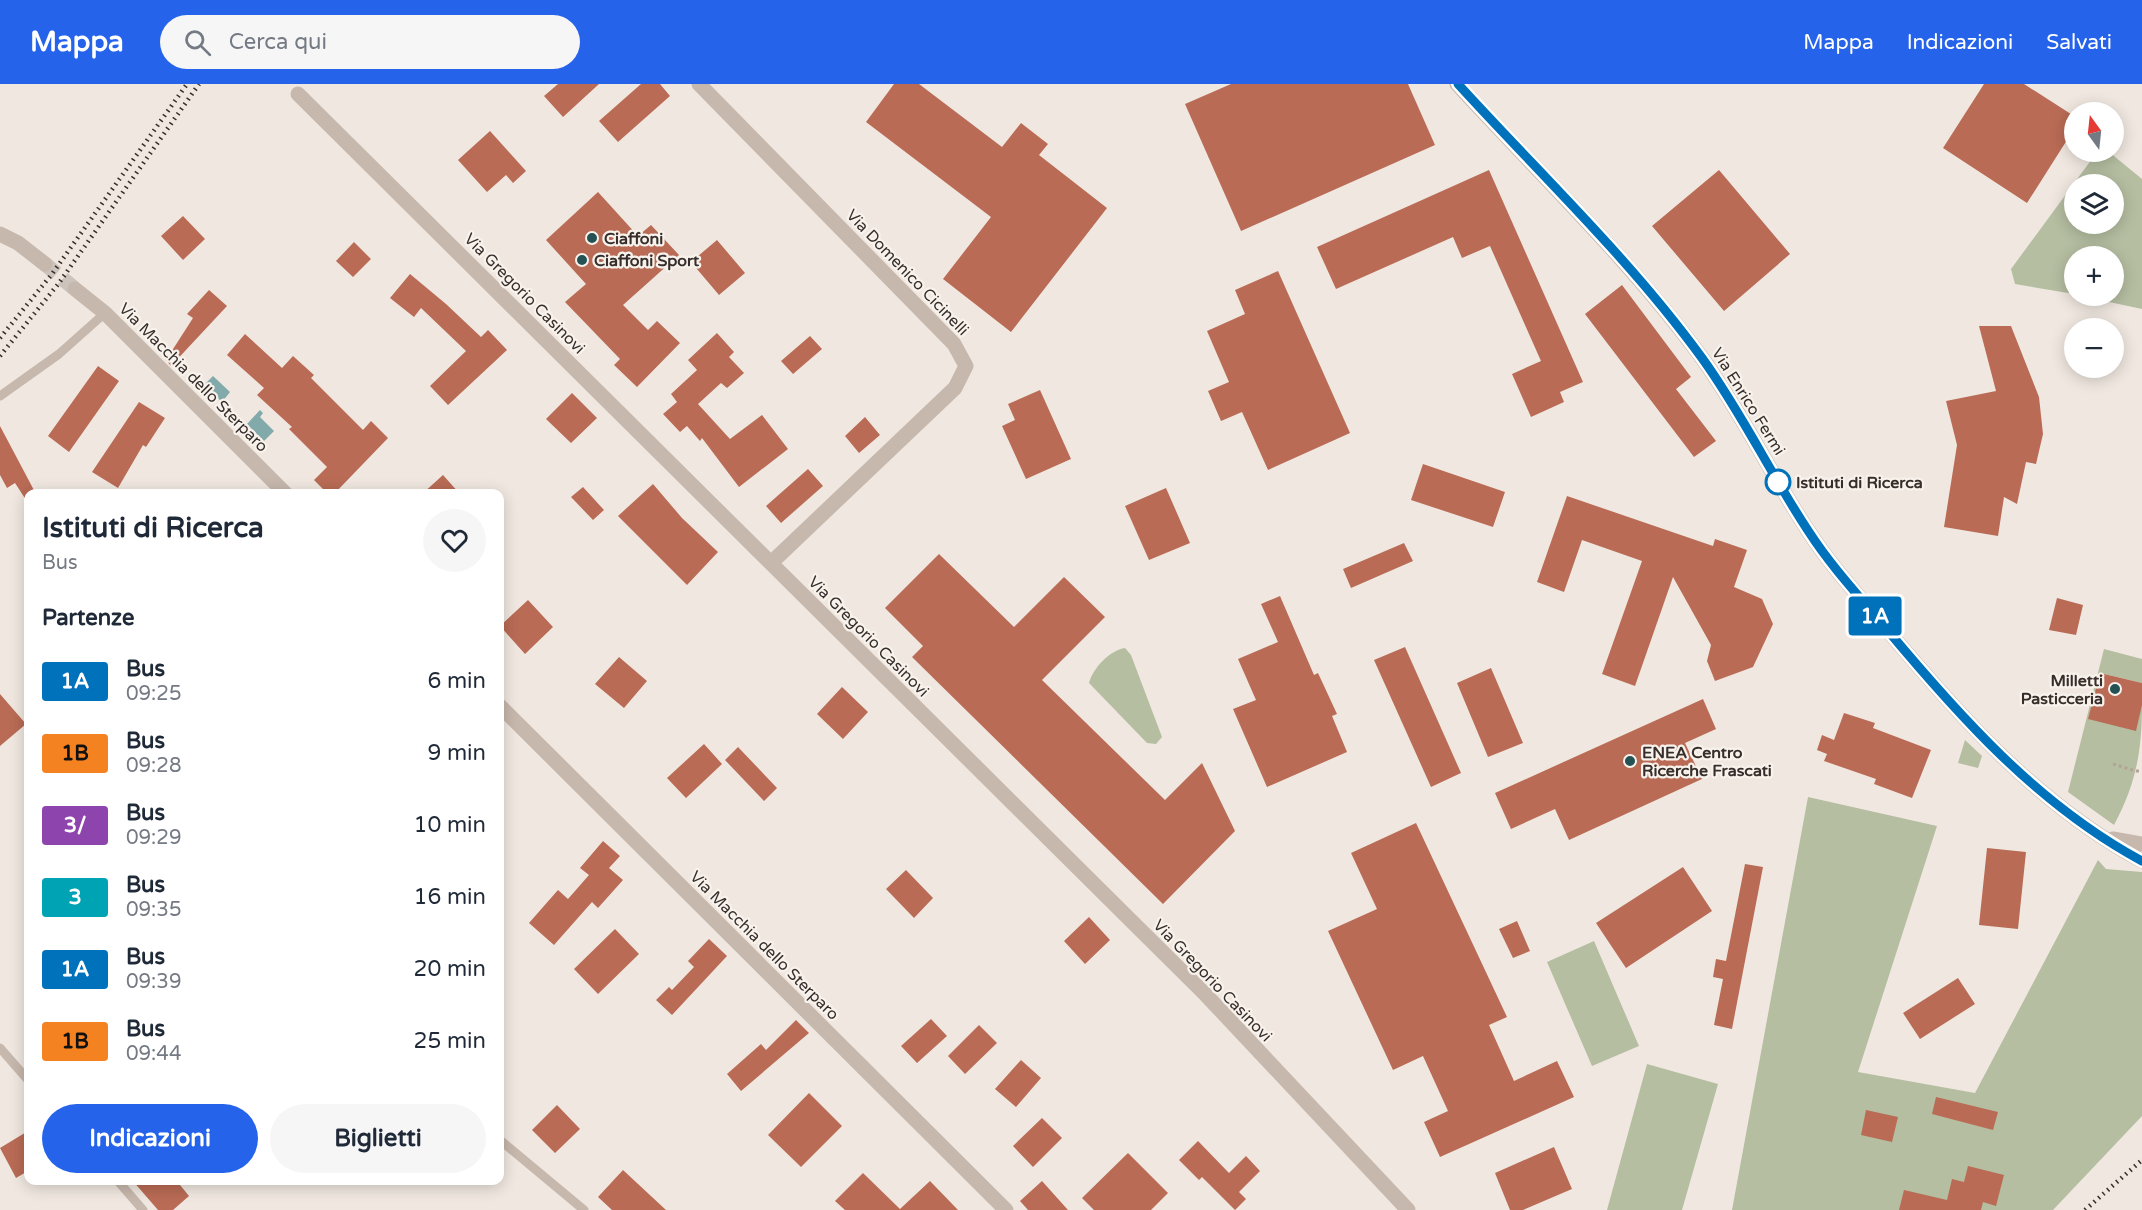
<!DOCTYPE html>
<html lang="it">
<head>
<meta charset="utf-8">
<style>
  body { margin:0; font-family:"Varela Round",sans-serif; background:#f6f6f7; color:#1f2937; height:100vh; display:flex; flex-direction:column; font-size:22px; white-space:nowrap }
  * { box-sizing:border-box; margin:0 }
  p { font-size:20px; color:#747a83 }
  .icon { flex:none; width:33px; height:33px; fill:none; stroke:currentColor; stroke-width:2; stroke-linecap:round; stroke-linejoin:round }
  .map { position:relative; flex:1; overflow:hidden }
  .details { position:absolute; left:24px; top:405px; width:480px; height:696px; display:flex; flex-direction:column; background:#fff; border-radius:12px; box-shadow:0 3px 15px #0003 }
  .details>* { flex:none }
  .badge { padding:0 12px; border-radius:4px; font-size:21px; line-height:39px }
  .needle { width:39px; rotate:345deg }
  .buttons { position:absolute; left:2064px; top:18px; display:grid; gap:12px }
  .buttons a { display:grid; place-items:center; width:60px; height:60px; border-radius:50%; background:#fff; box-shadow:0 3px 15px #0003; font-size:30px }
  .map>.badge { position:absolute; translate:-50% -50%; box-shadow:0 0 0 3px #fff }
  h2 { padding:0 18px; font-size:22px; line-height:54px }
  .round { display:grid; place-items:center; flex:none; width:63px; height:63px; border-radius:32px; background:#f6f6f7 }
  .summary { display:flex; align-items:center; justify-content:space-between; height:102px; padding:0 18px }
  h1 { font-size:28px; font-weight:700; line-height:45px }
  .action { display:flex; gap:12px; margin-top:auto; padding:12px 18px }
  .action a { flex:1; height:69px; border-radius:36px; background:#2563eb; color:#fff; font-size:24px; font-weight:700; line-height:69px; text-align:center }
  .action a+a { background:#f6f6f7; color:#1f2937 }
  ul { padding:0; list-style:none }
  li { display:flex; align-items:center; gap:18px; height:72px; padding:0 18px }
  li div { flex:1 }
  li b { display:block; font-size:22px }
  li em { font-style:normal }
  li .badge { min-width:66px; font-weight:700; text-align:center }
  header { display:flex; align-items:center; gap:36px; box-sizing:border-box; height:84px; padding:0 30px; background:#2563eb; color:#fff }
  header strong { font-size:28px }
  nav { display:flex; gap:33px; margin-inline-start:auto; font-size:21px }
  .search { width:420px; height:54px; background:#f6f6f7; display:flex; align-items:center; gap:15px; box-sizing:border-box; padding:0 21px; border-radius:33px; color:#747a83; font-size:22px }
  .map>svg:first-child { display:block }
</style>
</head>
<body>
<header>
<strong>Mappa</strong>
<div class="search"><svg class="icon" aria-label="search" viewBox="0 0 24 24"><circle cx="10" cy="10" r="6"/><path d="M15 15l6 6"/></svg>Cerca qui</div>
<nav><a>Mappa</a><a>Indicazioni</a><a>Salvati</a></nav>
</header>
<div class="map">
<svg width="2142" height="1126" viewBox="0 0 2142 1126">
  <rect width="100%" height="100%" fill="#f0e8e0"/>
  <path fill="#b5bea1" fill-rule="evenodd" d="M2097 68H2109L2142 95V225L2081 212H2114V172H2074V210L2015 200 2011 185ZM2074 100H2114V140H2074Z
    M1125 564 1131 571 1162 653 1156 660 1147 659 1089 599C1093 584 1110 566 1125 564Z
    M2104 565 2142 575V599L2100 589 2089 634 2142 621C2142 667 2136 700 2114 741L2068 708Z
    M1965 656 1982 672 1978 684 1958 679Z
    M1808 713 1937 742 1858 988 1975 1009 2098 776 2106 785 2142 788V1032L2053 1126H1732Z
    M1594 857 1639 962 1592 982 1547 878Z
    M1647 980 1718 1000 1682 1126H1607Z"/>
  <path fill="#82aaab" d="M213 292 230 308 222 318 204 301Z
    M260 326 263 329 260 333 274 347 264 357 247 340Z"/>
  <path fill="#b96b55" d="M558 0H599L563 33 544 12Z
    M641 0H660L670 12 618 58 599 37Z
    M894 0H919L1002 63 1021 39 1048 60 1039 71 1107 124 1011 248 943 195 991 133 866 38Z
    M1231 0H1408L1435 61 1241 147 1185 20Z
    M1984 0H2024L2074 32V45L2027 119 1943 64Z
    M490 47 526 87 513 99 506 91 487 108 458 76Z
    M1489 86 1583 298 1560 308 1564 318 1531 333 1512 290 1541 277 1490 162 1462 174 1453 153 1336 205 1317 163Z
    M1719 86 1790 170 1724 227 1652 142Z
    M598 108 638 152 651 141 679 171 623 221 648 246 657 237 680 259 637 303 614 281 620 275 565 218 586 200 546 156Z
    M183 132 205 155 183 176 161 152Z
    M717 156 745 189 719 211 691 178Z
    M354 158 371 175 353 193 336 177Z
    M1278 187 1350 349 1268 386 1242 328 1221 337 1208 307 1229 298 1207 247 1245 230 1235 206Z
    M410 190 446 220 481 253 488 246 507 266 448 321 430 302 466 267 421 224 414 233 390 214Z
    M1622 201 1691 293 1676 305 1716 357 1694 373 1585 230Z
    M209 206 227 222 171 282 166 276 193 234 187 230Z
    M1979 242H2011L2039 313 2043 350 2036 380 2026 378 2017 420 2004 413 1998 452 1944 443 1957 361 1946 317 1996 307Z
    M717 249 734 268 729 273 744 289 727 304 721 299 698 320 730 355 762 331 788 365 739 403 702 354 700 357 687 342 680 348 663 330 677 318 671 310 697 286 688 276Z
    M245 250 282 284 293 272 314 291 311 294 363 346 371 337 388 354 334 410H328L314 396 327 383 289 345 292 343 257 311 264 304 227 271Z
    M810 252 822 265 793 290 781 277Z
    M98 282 119 297 69 368 48 352Z
    M1040 306 1071 375 1026 395 1002 342 1015 336 1008 320Z
    M572 309 597 334 571 359 546 335Z
    M139 318 165 334 146 363 143 361 118 404 92 388Z
    M865 333 880 351 859 369 845 352Z
    M0 342 36 410H28V419L15 399 7 404 0 391Z
    M1423 380 1505 408 1493 443 1411 416Z
    M808 385 823 402 781 439 766 422Z
    M443 391 460 410H422Z
    M653 400 682 434 718 468 687 501 618 432Z
    M583 403 604 426 593 436 571 413Z
    M1166 404 1190 459 1149 476 1125 422Z
    M1567 412 1713 462 1715 455 1747 466 1734 503 1762 515 1773 540 1753 583 1715 597 1707 577 1711 561 1673 493 1635 602 1602 590 1642 477 1582 456 1564 508 1537 498Z
    M1404 459 1413 477 1351 504 1343 485Z
    M939 470 1014 543 1064 493 1105 533 1042 596 1165 716 1202 679 1235 747 1163 820 912 573 923 562 885 524Z
    M1280 512 1314 591 1318 589 1337 630 1332 632 1347 668 1267 703 1233 625 1256 616 1238 575 1278 558 1261 520Z
    M2057 514 2083 521 2076 551 2049 546Z
    M528 516 553 543 525 570 500 542Z
    M1405 563 1461 689 1431 703 1374 576Z
    M619 573 647 597 624 624 595 600Z
    M1491 584 1523 659 1488 673 1457 599Z
    M2100 589 2142 599V621L2136 647 2088 635Z
    M842 603 868 628 843 655 817 630Z
    M0 610 26 640 0 662Z
    M1703 615 1716 645 1685 659 1702 695 1569 756 1555 725 1511 745 1495 709Z
    M1844 629 1875 639 1873 644 1931 666 1912 714 1874 700 1876 695 1824 677 1827 670 1817 666 1822 651 1834 656Z
    M704 660 722 680 686 714 667 694Z
    M738 663 777 704 764 717 725 676Z
    M1416 739 1507 933 1489 941 1514 997 1557 977 1574 1013 1440 1073 1424 1038 1448 1027 1423 972 1393 986 1328 847 1377 825 1351 769Z
    M603 757 620 772 609 784 623 796 598 824 592 818 554 861 529 839 558 806 568 815 589 791 580 784Z
    M1987 764 2026 768 2018 845 1979 841Z
    M1745 780 1763 783 1732 945 1714 941 1723 895 1713 893 1716 875 1726 877Z
    M1683 783 1712 827 1626 884 1596 839Z
    M906 786 933 814 914 834 886 805Z
    M1089 833 1110 856 1085 880 1064 857Z
    M1517 837 1530 867 1513 874 1499 845Z
    M615 845 639 870 598 910 574 885Z
    M709 855 727 872 672 931 656 916 669 903 672 906 694 883 688 877Z
    M1958 894 1975 920 1920 955 1903 929Z
    M931 935 947 952 917 979 901 962Z
    M796 936 809 949 741 1007 727 990 761 960 766 966Z
    M979 941 997 959 965 990 948 972Z
    M1021 976 1041 994 1016 1023 995 1005Z
    M809 1009 842 1042 801 1083 768 1051Z
    M1936 1013 1998 1028 1993 1046 1932 1030Z
    M557 1021 580 1045 555 1069 532 1046Z
    M1866 1026 1898 1033 1892 1058 1861 1051Z
    M1042 1034 1062 1054 1033 1083 1013 1062Z
    M28 1047V1087L16 1094 0 1064Z
    M1198 1057 1229 1089 1246 1072 1260 1087 1239 1108 1246 1115 1235 1126 1202 1093 1199 1096 1179 1076Z
    M1554 1063 1572 1105 1523 1126H1510L1495 1089Z
    M1128 1069 1168 1109 1151 1126H1094L1082 1114Z
    M1968 1082 2004 1091 1996 1122 1983 1118 1981 1126H1899L1904 1106 1947 1116 1952 1095 1964 1098Z
    M623 1086 666 1126H612L598 1113Z
    M863 1089 900 1125 930 1097 958 1126H845L835 1117Z
    M132 1096H176L189 1112 173 1126H158Z
    M1042 1097 1068 1126H1028L1020 1117Z"/>
  <g fill="none" stroke-linecap="round" stroke-linejoin="round">
    <path stroke="#cbc3bc" stroke-width="15" stroke-dasharray="15 8" stroke-linecap="butt" d="M45 180 75 205"/>
    <path stroke="#b3a397" stroke-width="3" stroke-dasharray="3 3" stroke-linecap="butt" d="M2113 680 2136 687H2142"/>
    <path stroke="#c7b8ad" stroke-width="9" d="M0 312 59 270 105 229
      M0 964 28 996
      M500 1056 584 1126
      M117 1096 143 1126"/>
    <path stroke="#c7b8ad" stroke-width="15" d="M699 0 954 260 966 282 955 304 771 479
      M298 10 1206 911 1408 1126
      M0 150 18 159 45 180
      M75 205 105 229 286 410
      M500 622 1006 1126"/>
    <path stroke="#c7b8ad" stroke-width="15" d="M1457 0C1540 90 1629 175 1702 274 1742 329 1771 391 1809 448 1831 482 1858 511 1884 542 1960 633 2037 720 2142 777
      M2113 755 2142 760"/>
    <path stroke="#372e2b" stroke-width="4.5" stroke-dasharray="1.5 4.5" stroke-linecap="butt" d="M0 254 52 190 187 0
      M0 272 59 199 199 0
      M2085 1126 2142 1076"/>
  </g>
  <g fill="none" stroke-linecap="round" stroke-linejoin="round">
    <g stroke="#fff" stroke-width="14">
      <path id="line" d="M1458 0C1540 90 1630 175 1702 274 1742 329 1771 391 1809 448 1831 482 1858 511 1884 542 1959 632 2038 721 2142 777"/>
    </g>
    <use href="#line" stroke="#0072bc" stroke-width="9"/>
  </g>
  <g fill="#245254" stroke="#f8f2ec" stroke-width="2">
    <circle cx="592" cy="154" r="6"/>
    <circle cx="582" cy="176" r="6"/>
    <circle cx="2115" cy="605" r="6"/>
    <circle cx="1630" cy="677" r="6"/>
  </g>
  <circle fill="#fff" stroke="#0072bc" stroke-width="3" cx="1778" cy="398" r="12"/>
  <g text-anchor="middle" stroke-width="4.5" stroke-linejoin="round" paint-order="stroke">
    <g font-size="16" font-weight="bold" fill="#372e2b" stroke="#f8f2ec" text-anchor="start">
      <text x="604" y="160">Ciaffoni</text>
      <text x="594" y="182">Ciaffoni Sport</text>
      <text x="2103" y="602" text-anchor="end">Milletti<tspan x="2103" dy="18">Pasticceria</tspan></text>
      <text x="1642" y="674">ENEA Centro<tspan x="1642" dy="18">Ricerche Frascati</tspan></text>
    </g>
    <g font-size="16" fill="#372e2b" stroke="#f8f2ec">
      <text transform="translate(908 188) rotate(46)" y="6">Via Domenico Cicinelli</text>
      <text transform="translate(525 209) rotate(45)" y="6">Via Gregorio Casinovi</text>
      <text transform="translate(194 293) rotate(45)" y="6">Via Macchia dello Sterparo</text>
      <text transform="translate(1749 317) rotate(58)" y="6">Via Enrico Fermi</text>
      <text transform="translate(869 552) rotate(45)" y="6">Via Gregorio Casinovi</text>
      <text transform="translate(765 861) rotate(45)" y="6">Via Macchia dello Sterparo</text>
      <text transform="translate(1213 896) rotate(46)" y="6">Via Gregorio Casinovi</text>
    </g>
    <g font-size="16" font-weight="bold" fill="#372e2b" stroke="#f8f2ec" text-anchor="start">
      <text x="1796" y="404">Istituti di Ricerca</text>
    </g>
  </g>
</svg>
<div class="buttons">
<a><svg class="needle" viewBox="-14 -14 28 28"><path d="M0-13l5 13h-10z" fill="#e53935"/><path d="M0 13l5-13h-10z" fill="#747a83"/></svg></a>
<a><svg class="icon" aria-label="layers" viewBox="0 0 24 24"><path d="M12 4l9 5-9 5-9-5zM3 14l9 5 9-5"/></svg></a>
<a>+</a>
<a>−</a>
</div>
<b class="badge" style="left:1875px;top:532px;background:#0072bc;color:#fff">1A</b>
<section class="details">
<div class="summary"><div><h1>Istituti di Ricerca</h1><p>Bus</p></div><a class="round"><svg class="icon" aria-label="heart" viewBox="0 0 24 24"><path d="M12 20l-8-8c-3-5 5-10 8-4 3-6 11-1 8 4z"/></svg></a></div>
<h2>Partenze</h2>
<ul>
<li><span class="badge" style="background:#0072bc;color:#fff">1A</span><div><b>Bus</b><p>09:25</p></div><em>6 min</em></li>
<li><span class="badge" style="background:#f58220;color:#111">1B</span><div><b>Bus</b><p>09:28</p></div><em>9 min</em></li>
<li><span class="badge" style="background:#8e44ad;color:#fff">3/</span><div><b>Bus</b><p>09:29</p></div><em>10 min</em></li>
<li><span class="badge" style="background:#00a3b4;color:#fff">3</span><div><b>Bus</b><p>09:35</p></div><em>16 min</em></li>
<li><span class="badge" style="background:#0072bc;color:#fff">1A</span><div><b>Bus</b><p>09:39</p></div><em>20 min</em></li>
<li><span class="badge" style="background:#f58220;color:#111">1B</span><div><b>Bus</b><p>09:44</p></div><em>25 min</em></li>
</ul>
<div class="action"><a>Indicazioni</a><a>Biglietti</a></div>
</section>
</div>
</body>
</html>
